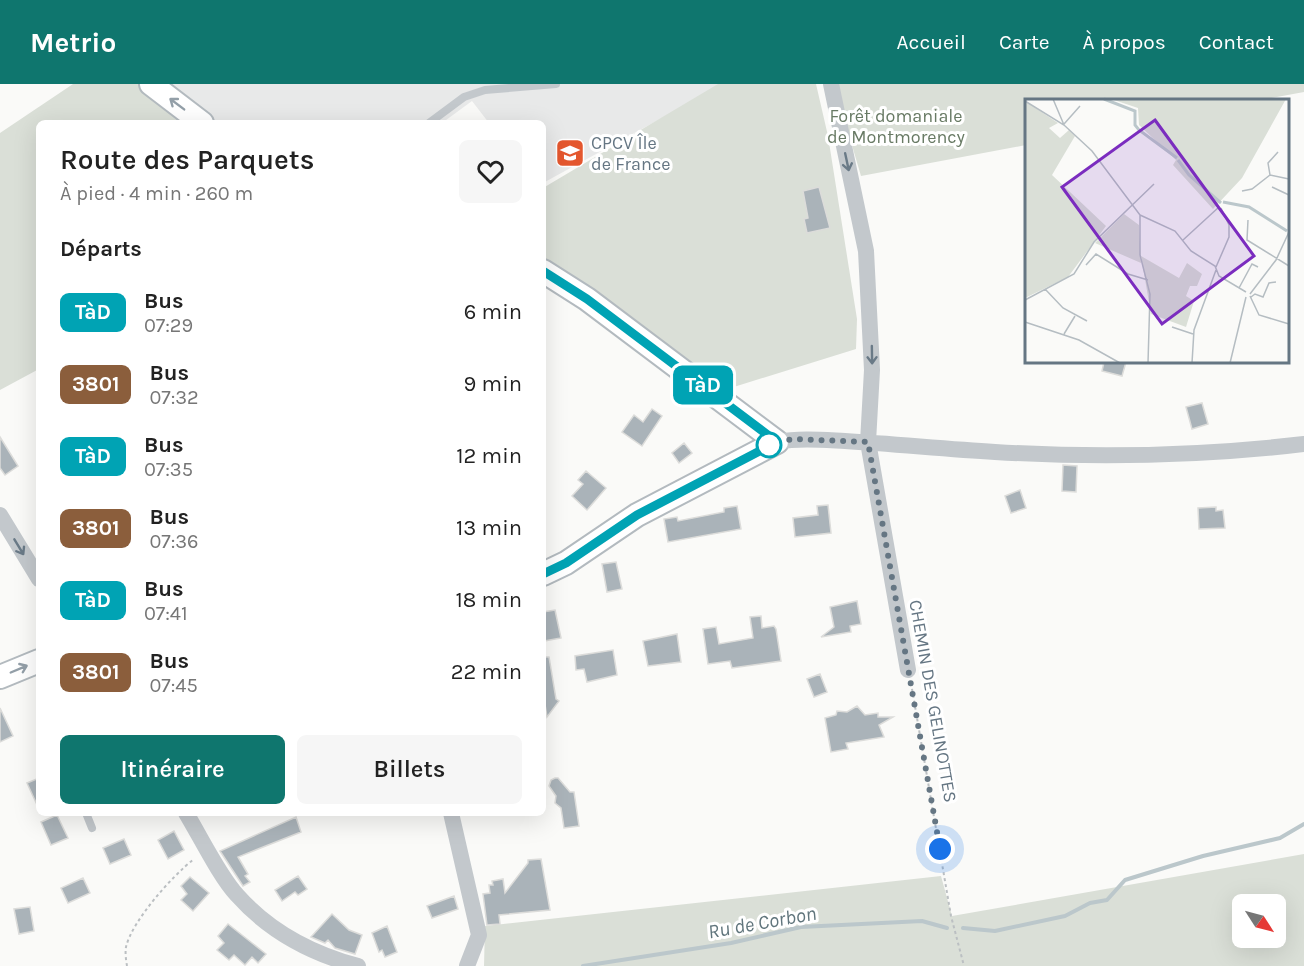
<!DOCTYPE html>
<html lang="fr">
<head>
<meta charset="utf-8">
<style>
  body { margin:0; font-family:Karla,sans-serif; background:#f6f6f6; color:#222; height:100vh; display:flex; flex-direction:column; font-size:22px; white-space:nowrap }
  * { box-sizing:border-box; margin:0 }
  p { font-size:20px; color:#767676 }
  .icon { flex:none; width:33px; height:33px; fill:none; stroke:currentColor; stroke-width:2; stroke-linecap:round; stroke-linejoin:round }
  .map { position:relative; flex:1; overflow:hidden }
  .side { position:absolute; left:36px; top:36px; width:510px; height:696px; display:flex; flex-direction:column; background:#fff; border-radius:9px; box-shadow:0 6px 24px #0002 }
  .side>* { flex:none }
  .badge { padding:0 12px; border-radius:9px; font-size:21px; line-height:39px }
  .needle { width:39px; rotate:126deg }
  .tools { position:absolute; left:1232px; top:810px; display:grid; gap:12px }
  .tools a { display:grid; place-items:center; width:54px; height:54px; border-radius:9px; background:#fff; box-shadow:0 6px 24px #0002; font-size:30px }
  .you { position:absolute; width:30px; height:30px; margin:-15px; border:4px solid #fff; border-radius:50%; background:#1a73e8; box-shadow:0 0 0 9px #1a73e833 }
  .map>.badge { position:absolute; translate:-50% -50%; box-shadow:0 0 0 3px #fff }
  h2 { padding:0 24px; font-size:22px; line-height:54px }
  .round { display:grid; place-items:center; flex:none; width:63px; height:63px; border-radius:9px; background:#f6f6f6 }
  .head { display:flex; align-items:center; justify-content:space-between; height:102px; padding:0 24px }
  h1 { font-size:28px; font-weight:600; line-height:45px }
  .action { display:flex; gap:12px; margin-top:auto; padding:12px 24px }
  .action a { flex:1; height:69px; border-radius:9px; background:#0f766e; color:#fff; font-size:24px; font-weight:600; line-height:69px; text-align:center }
  .action a+a { background:#f6f6f6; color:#222 }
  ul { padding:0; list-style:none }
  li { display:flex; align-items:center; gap:18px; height:72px; padding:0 24px }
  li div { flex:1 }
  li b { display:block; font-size:22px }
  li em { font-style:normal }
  li .badge { min-width:66px; font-weight:700; text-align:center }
  header { display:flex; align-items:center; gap:36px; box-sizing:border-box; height:84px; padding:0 30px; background:#0f766e; color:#fff }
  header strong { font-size:28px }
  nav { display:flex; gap:33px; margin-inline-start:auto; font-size:21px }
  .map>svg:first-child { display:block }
</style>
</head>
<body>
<header>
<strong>Metrio</strong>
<nav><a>Accueil</a><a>Carte</a><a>À propos</a><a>Contact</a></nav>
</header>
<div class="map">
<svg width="1304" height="882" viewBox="0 0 1304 882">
  <rect width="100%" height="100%" fill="#fafaf8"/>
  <path fill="#e8e9e9" d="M160 0H724L543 99V39H489L472 17 442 39H212Z"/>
  <path fill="#dadfd7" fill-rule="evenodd" d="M73 0H142L195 39H39V285L0 306V49Z
    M718 0H816L828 52 857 235 856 265 721 307 543 180V104Z
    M834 0H1304V8L1260 16H1026V61L861 92Z
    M1304 770V882H484L485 842 941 792 952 832ZM1242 820H1275V854H1242Z"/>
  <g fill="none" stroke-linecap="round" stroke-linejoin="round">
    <path stroke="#bbc7cb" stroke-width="4" d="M963 844 995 847 1065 832 1090 819 1107 816 1125 796 1203 772 1280 754 1304 740
      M583 882 731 859 801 843 922 837 947 844"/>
  </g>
  <path fill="#aab3b9" stroke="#dcdcda" stroke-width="1.5" d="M819 103 830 144 807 149 804 135 808 134 803 107Z
    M1104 278H1126L1122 292 1102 287Z
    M1202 319 1208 340 1192 345 1186 323Z
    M652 325 662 332 642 362 622 348 634 331 643 338Z
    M0 353 18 382 5 391 0 384Z
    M684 359 692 369 679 379 672 369Z
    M1063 381 1077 382 1076 408 1062 407Z
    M586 387 606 404 587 426 572 412 583 400 578 396Z
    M1020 406 1026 424 1011 429 1005 412Z
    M828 421 831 449 795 453 793 434 818 431 817 422Z
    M737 422 741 445 668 458 664 435 677 433 678 437 724 428V424Z
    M1216 423V427L1223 426 1225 444 1199 445 1198 424Z
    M616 478 622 505 607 508 602 480Z
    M857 517 861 540 850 542 851 548 821 553 834 543 830 523Z
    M555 526 561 554 544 557 543 528Z
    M761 532 762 544 774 542 776 545 781 577 732 584 730 577 708 580 703 545 716 543 719 560 753 554 750 533Z
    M677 550 681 578 648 582 643 557Z
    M613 566 617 591 587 598 584 585 576 586 575 572Z
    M543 573H549L556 615 559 617 547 633 543 608Z
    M820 590 827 608 814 613 807 595Z
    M857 622 865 631 878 629V633H893L879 641 884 653 846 659 848 665 831 668 825 634 836 631 837 627 847 628Z
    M0 624 13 652 0 658Z
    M39 694V725L27 699Z
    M555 694H558L570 708H574L579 742 564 744 561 724 555 719 556 712 549 702 551 696Z
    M57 731 68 754 51 761 41 738Z
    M296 733 301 748 238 773 248 790 245 792 250 798 243 802 220 767Z
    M174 747 184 766 168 775 158 756Z
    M124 755 131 771 110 780 103 764Z
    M541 775 550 826 499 831 500 840 487 841 483 810 490 809 489 801H493L492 797 503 795 505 809 528 779V776Z
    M298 792 307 805 298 811 295 808 282 817 275 806Z
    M190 793 209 809 193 827 181 816 187 810 181 802Z
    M83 794 90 809 68 819 61 804Z
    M454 812 458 825 432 834 427 822Z
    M30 823 34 847 19 850 14 825Z
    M332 830 349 846 362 851 355 870 335 864 328 856 325 859 311 853Z
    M228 840 266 870 258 879 252 873 245 881 234 871 229 876 217 866 224 859 218 852Z
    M387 842 397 868 385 873 382 866 379 868 372 849Z"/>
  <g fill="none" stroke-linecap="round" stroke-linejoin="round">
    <g stroke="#b3babf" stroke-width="26">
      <path id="secondary" d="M151 0 202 39
        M543 187 587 215 777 358 637 431 566 479 543 490
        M0 593 39 577"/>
    </g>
    <path stroke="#bbbfc2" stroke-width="2" stroke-dasharray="3 3" stroke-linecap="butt" d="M911 599 951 832 964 882
      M127 882C126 876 125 869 126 863 132 837 172 792 194 775"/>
    <path stroke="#c3c8cc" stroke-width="8" d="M429 39 464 13 485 6 556 0
      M86 729 92 744"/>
    <path stroke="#c3c8cc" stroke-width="16" d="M831 0 866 167 872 286 868 358 908 586
      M777 358C800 354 823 356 845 357 895 360 945 365 995 368 1098 374 1202 372 1304 360
      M0 431 39 495
      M186 729C200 752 220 793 237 811 269 847 313 870 358 882
      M451 729 479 851 467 882"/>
    <use href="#secondary" stroke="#fff" stroke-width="22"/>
  </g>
  <defs><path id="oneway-shaft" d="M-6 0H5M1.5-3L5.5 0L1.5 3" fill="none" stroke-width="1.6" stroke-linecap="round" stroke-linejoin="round" transform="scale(1.5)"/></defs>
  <g stroke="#939fa8">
    <use href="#oneway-shaft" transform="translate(177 20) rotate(-143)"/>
    <use href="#oneway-shaft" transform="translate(19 585) rotate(-23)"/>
  </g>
  <g stroke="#6a7a87">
    <use href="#oneway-shaft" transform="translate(847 78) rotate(78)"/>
    <use href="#oneway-shaft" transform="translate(872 271) rotate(89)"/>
    <use href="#oneway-shaft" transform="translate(19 463) rotate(59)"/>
  </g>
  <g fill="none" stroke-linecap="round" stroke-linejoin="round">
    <g stroke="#fff" stroke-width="14">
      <path id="line" d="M543 187 587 215 777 358 637 431 566 479 543 490"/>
    </g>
    <use href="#line" stroke="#00a3b4" stroke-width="9"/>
    <path stroke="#657683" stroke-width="6" stroke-dasharray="0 10.8" d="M769 361 764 364 792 355 868 358 940 765"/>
  </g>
  <defs>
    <g id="school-square" transform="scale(1.5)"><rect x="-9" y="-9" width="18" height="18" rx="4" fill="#e4572e" stroke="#fff"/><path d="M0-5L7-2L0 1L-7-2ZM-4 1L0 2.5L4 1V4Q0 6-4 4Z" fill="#fff"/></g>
  </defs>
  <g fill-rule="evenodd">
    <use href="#school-square" x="570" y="69"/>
  </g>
  <circle fill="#fff" stroke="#00a3b4" stroke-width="3" cx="769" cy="361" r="12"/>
  <g text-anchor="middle" stroke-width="6" stroke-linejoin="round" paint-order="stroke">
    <g font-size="18" fill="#687a64" stroke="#fff">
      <text x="896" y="38">Forêt domaniale<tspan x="896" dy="21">de Montmorency</tspan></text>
    </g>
    <g font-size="18" fill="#657683" stroke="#fff" text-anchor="start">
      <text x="591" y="65">CPCV Île<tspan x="591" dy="21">de France</tspan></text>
    </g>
    <g font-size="18" fill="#657683" stroke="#fff">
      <text transform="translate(933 617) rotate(80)" y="6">CHEMIN DES GELINOTTES</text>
    </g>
    <g font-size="20" font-style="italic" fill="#60757c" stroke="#fff">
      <text transform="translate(762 838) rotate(-10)" y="7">Ru de Corbon</text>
    </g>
  </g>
  <g transform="translate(1025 15)">
    <rect width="264" height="264" fill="#fafaf8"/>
    <path d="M86 0H261L217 79 188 110 148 66 151 61 114 26 113 9ZM0 2 33 24 24 29 35 39 44 31 50 37 27 76 81 127 43 178 0 199ZM99 115 114 126 116 164 70 144ZM116 157 154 179 162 164 177 175 172 187H165L161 197 169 202 161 228 126 215Z" fill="#dadfd7"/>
    <path fill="none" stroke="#bbc7cb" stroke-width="3" d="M79 0 110 12V26L114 31 152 59M153 61 164 76 196 104M198 103 224 108 262 132"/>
    <path fill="none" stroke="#b5bdc2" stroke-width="1.5" d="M28 0 39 26M0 2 39 26 67 52 115 116M39 25 55 7M245 76 243 64 253 53M247 88 264 96M217 92 227 90 245 76 264 80M223 121 222 141 264 167M158 141 194 108M61 166 71 155 103 175 123 181M191 168 204 138V126L196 109M214 189 227 165 233 168M20 190 38 209 62 222M225 195 251 161 264 133M225 197 234 216 264 225M226 198 230 195 238 198 244 184 251 183M0 201 49 175 69 143 129 85M0 223 54 241 95 264M147 228 168 235M39 235 50 217M123 264 125 195 115 156V116L150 132 166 152 190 167 194 177 221 193M167 264 169 231 191 171M205 264 221 198"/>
    <path fill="#7b2cbf" fill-opacity="0.15" stroke="#7b2cbf" stroke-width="3" d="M130 21 229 157 137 225 37 88Z"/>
    <rect width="264" height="264" fill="none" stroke="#657683" stroke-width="3"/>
  </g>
</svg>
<div class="tools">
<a><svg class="needle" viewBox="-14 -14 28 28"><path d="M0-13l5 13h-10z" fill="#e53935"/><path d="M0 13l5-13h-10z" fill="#767676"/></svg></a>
</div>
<div class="you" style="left:940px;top:765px"></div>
<b class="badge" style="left:703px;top:301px;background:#00a3b4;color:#fff">TàD</b>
<section class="side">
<div class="head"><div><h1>Route des Parquets</h1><p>À pied · 4 min · 260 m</p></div><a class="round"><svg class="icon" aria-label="heart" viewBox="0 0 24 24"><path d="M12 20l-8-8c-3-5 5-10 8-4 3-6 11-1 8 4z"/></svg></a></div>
<h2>Départs</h2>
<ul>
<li><span class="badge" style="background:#00a3b4;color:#fff">TàD</span><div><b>Bus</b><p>07:29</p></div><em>6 min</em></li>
<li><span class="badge" style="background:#8b5e3c;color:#fff">3801</span><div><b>Bus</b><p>07:32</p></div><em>9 min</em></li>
<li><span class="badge" style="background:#00a3b4;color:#fff">TàD</span><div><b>Bus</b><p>07:35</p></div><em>12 min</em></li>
<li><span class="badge" style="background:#8b5e3c;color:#fff">3801</span><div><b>Bus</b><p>07:36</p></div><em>13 min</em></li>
<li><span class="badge" style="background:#00a3b4;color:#fff">TàD</span><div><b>Bus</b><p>07:41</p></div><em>18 min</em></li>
<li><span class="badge" style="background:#8b5e3c;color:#fff">3801</span><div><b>Bus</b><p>07:45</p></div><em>22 min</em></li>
</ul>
<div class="action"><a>Itinéraire</a><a>Billets</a></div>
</section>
</div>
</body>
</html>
